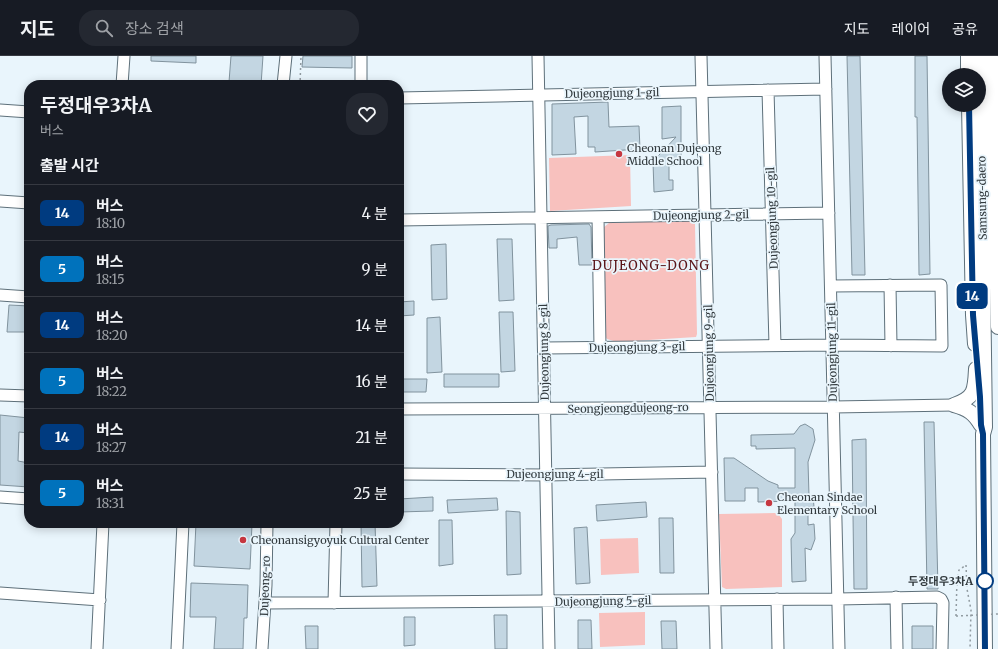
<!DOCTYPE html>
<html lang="ko">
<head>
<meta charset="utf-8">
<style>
  body { margin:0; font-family:Merriweather,"Noto Sans KR",serif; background:#242831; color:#f1f3f6; height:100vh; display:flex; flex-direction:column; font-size:15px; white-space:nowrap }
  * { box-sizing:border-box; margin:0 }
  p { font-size:13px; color:#9ea1a6 }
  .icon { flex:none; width:22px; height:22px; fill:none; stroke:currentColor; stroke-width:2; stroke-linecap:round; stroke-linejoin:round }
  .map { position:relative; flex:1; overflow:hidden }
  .side { position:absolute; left:24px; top:24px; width:380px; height:448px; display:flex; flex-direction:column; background:#171b24; border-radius:16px; box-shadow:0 2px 10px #0003 }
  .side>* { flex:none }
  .badge { padding:0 8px; border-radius:6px; font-size:14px; line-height:26px }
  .tools { position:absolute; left:942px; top:12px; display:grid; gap:8px }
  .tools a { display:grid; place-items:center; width:44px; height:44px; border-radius:50%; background:#171b24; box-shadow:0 2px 10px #0003; font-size:20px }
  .map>.badge { position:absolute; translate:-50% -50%; box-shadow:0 0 0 2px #fff }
  h2 { padding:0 16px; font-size:15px; line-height:36px }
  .round { display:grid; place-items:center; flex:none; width:42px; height:42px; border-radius:16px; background:#242831 }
  .headline { display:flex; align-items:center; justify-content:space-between; height:68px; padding:0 16px }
  h1 { font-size:19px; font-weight:700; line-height:30px }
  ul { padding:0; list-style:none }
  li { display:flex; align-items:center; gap:12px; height:56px; padding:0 16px; border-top:1px solid #363941 }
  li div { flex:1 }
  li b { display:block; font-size:15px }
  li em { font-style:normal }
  li .badge { min-width:44px; font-weight:700; text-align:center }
  header { display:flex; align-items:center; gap:24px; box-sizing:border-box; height:56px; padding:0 20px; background:#171b24; border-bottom:1px solid #363941 }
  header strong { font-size:19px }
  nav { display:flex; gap:22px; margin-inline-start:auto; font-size:14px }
  .search { width:280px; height:36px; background:#242831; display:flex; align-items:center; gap:10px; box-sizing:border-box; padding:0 14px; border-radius:16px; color:#9ea1a6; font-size:15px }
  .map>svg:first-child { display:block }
</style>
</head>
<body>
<header>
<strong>지도</strong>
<div class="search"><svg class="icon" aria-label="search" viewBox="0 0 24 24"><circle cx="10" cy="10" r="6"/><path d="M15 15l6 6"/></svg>장소 검색</div>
<nav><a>지도</a><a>레이어</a><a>공유</a></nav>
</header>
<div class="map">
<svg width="998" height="593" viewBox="0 0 998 593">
  <rect width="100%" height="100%" fill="#e9f5fc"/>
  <path fill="#f8c1be" d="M630 99 631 150 550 155 549 102Z
    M691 164 695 168 697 278 696 281 617 286 607 283 605 280 603 172 609 167Z
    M775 457 779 459 782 463V531L726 533 722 531 719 458Z
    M638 482 639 517 601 519 600 483Z
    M645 556V589L600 591 599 557Z"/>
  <path fill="#c3d6e2" stroke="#81939e" d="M151 0H196V7L151 5Z
    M231 0H263L261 29 229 26Z
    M303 0H352V12L302 11Z
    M847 0H860L865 219H852Z
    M915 0H927L928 67 930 218 919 219 917 61H915Z
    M608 46 609 71 639 70 640 93 595 96V91H588V60L574 61 576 98 552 99V48Z
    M681 50V108L669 110V124H673V134L654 136 653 106 658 105 657 101 661 97 676 81 662 83V51Z
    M589 168 591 171 592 209H579L577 181 557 183V192H549L548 170 551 169Z
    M497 183H512L514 244 499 245Z
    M446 188 447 243 432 244 431 189Z
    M414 245V259L399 260V246Z
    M9 249 29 250V276H7Z
    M499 256H513L515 315 501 316Z
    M440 261 442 316 427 317V262Z
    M444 318H499V331H444Z
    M399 323H427L426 336H399Z
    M0 359 29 362V377L19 376 18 405 29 407V431L0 429Z
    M924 366H934L938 533H927Z
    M805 368 813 373 815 384 808 406 809 440 813 439 814 451H808V469L814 468 815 483 811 494 805 492 806 525 792 526 791 483 795 477V445L758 446V432H745V445H725L724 402H734L768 425 778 429V432H795V392L756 393V390H751V379L794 378 800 370Z
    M866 383 867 533H854L852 384Z
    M433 441V455L399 456V443Z
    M497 442 498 454 448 457 447 444Z
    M646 446 647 461 597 465 596 449Z
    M506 455 520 456 521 518 507 519Z
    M659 462H673L674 517H660Z
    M439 464H452L453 508 439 510Z
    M196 467 252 468 250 513 194 510Z
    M361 467H375L377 530 362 531Z
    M587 471 590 527 576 528 574 472Z
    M191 527 248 529 247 562H244L243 593H214L216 561H190Z
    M494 559H507V593H495Z
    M404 561H415V589L404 590Z
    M578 564H591L592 593H578Z
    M661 565H676L677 593H662Z
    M305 570H318V593H306Z
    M912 570H933V593H912Z"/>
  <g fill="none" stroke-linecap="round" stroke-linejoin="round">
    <g stroke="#5e707a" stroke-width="13">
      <path id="minor" d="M361 0V29
        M538 0 549 593
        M701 0 716 593
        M825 0 839 593
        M122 29 124 0
        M283 29 286 0
        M768 34 775 289
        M399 42 826 33
        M0 54 29 56
        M0 145 29 147
        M598 161 600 291
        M399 164 829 157
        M890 229 891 290
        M0 239 29 241
        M544 292 832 289 942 290 941 229 831 230
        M0 339 29 340
        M399 353 833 351 954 349
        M399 418 546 419 712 416
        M0 441 29 443
        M0 537 100 544
        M896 541 897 593
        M777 543 778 593
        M265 547 838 543 937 541 941 543 943 547 942 593
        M334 547 336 467
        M97 593 103 467
        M177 593 183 467
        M262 593 266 529 267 467"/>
    </g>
    <g stroke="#5e707a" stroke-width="16">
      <path id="major" d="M968 0V19
        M980 3 985 371 983 378 985 593
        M992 4 998 271
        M969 49 973 259 975 288
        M954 349C975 342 975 334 976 313
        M954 349C968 353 974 357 981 369"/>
    </g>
    <path stroke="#919ba1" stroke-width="1.5" stroke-dasharray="2 3" stroke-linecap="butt" d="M300 29 301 0
      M966 509 967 533 971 554 970 593
      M956 560 957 523 959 514 966 509"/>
    <use href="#minor" stroke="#fff" stroke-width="11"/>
    <use href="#major" stroke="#fff" stroke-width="14"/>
    <path stroke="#919ba1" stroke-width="1.5" stroke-dasharray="2 3" stroke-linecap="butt" d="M956 560 998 558"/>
  </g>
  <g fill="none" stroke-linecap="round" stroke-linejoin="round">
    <g stroke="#fff" stroke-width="9">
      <path id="line" d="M969 49 973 259 980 341 981 369 983 378 985 593"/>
    </g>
    <use href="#line" stroke="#003b80" stroke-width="6"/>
  </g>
  <g fill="#c63740" stroke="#e9f5fc" stroke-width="1.5">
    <circle cx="619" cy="98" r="4"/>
    <circle cx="769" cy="447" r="4"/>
    <circle cx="243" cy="484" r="4"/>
  </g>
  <circle fill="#fff" stroke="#003b80" stroke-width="2" cx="985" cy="525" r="8"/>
  <g text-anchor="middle" stroke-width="3.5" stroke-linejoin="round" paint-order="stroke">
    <g font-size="11" fill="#323a3e" stroke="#e9f5fc">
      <text transform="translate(612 37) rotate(-1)" y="4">Dujeongjung 1-gil</text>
      <text transform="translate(982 142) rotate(-91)" y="4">Samsung-daero</text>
      <text transform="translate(701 159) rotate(-1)" y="4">Dujeongjung 2-gil</text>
      <text transform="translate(772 162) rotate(-92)" y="4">Dujeongjung 10-gil</text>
      <text transform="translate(637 291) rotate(-1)" y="4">Dujeongjung 3-gil</text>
      <text transform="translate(544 296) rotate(-91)" y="4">Dujeongjung 8-gil</text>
      <text transform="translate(832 296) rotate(-91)" y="4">Dujeongjung 11-gil</text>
      <text transform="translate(709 297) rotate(-91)" y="4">Dujeongjung 9-gil</text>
      <text transform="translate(628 352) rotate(-1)" y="4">Seongjeongdujeong-ro</text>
      <text x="555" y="422">Dujeongjung 4-gil</text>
      <text transform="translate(265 530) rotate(-88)" y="4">Dujeong-ro</text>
      <text transform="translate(603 545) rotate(-1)" y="4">Dujeongjung 5-gil</text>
    </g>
    <g font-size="11" fill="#323a3e" stroke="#e9f5fc" text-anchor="start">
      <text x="627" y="96">Cheonan Dujeong<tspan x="627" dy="13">Middle School</tspan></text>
      <text x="777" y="445">Cheonan Sindae<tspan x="777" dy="13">Elementary School</tspan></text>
      <text x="251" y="488">Cheonansigyoyuk Cultural Center</text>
    </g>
    <g font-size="11" font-weight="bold" fill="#323a3e" stroke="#e9f5fc" text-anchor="end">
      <text x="973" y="529">두정대우3차A</text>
    </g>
    <g font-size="13" letter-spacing="1" fill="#5a1519" stroke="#e9f5fc">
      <text x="651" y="214">DUJEONG-DONG</text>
    </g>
  </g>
</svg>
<div class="tools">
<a><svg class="icon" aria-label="layers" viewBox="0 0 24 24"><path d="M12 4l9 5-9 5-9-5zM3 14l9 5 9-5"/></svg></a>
</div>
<b class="badge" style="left:972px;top:240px;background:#003b80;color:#fff">14</b>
<section class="side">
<div class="headline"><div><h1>두정대우3차A</h1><p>버스</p></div><a class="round"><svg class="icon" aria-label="heart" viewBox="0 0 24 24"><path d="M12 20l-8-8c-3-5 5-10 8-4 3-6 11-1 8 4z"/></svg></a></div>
<h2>출발 시간</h2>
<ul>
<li><span class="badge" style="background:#003b80;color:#fff">14</span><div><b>버스</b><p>18:10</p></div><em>4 분</em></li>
<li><span class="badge" style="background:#0072bc;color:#fff">5</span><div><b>버스</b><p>18:15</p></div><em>9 분</em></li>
<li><span class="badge" style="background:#003b80;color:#fff">14</span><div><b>버스</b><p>18:20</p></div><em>14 분</em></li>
<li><span class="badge" style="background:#0072bc;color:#fff">5</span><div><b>버스</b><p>18:22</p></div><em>16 분</em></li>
<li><span class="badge" style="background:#003b80;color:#fff">14</span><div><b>버스</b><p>18:27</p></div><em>21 분</em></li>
<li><span class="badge" style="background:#0072bc;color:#fff">5</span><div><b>버스</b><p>18:31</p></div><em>25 분</em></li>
</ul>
</section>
</div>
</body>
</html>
